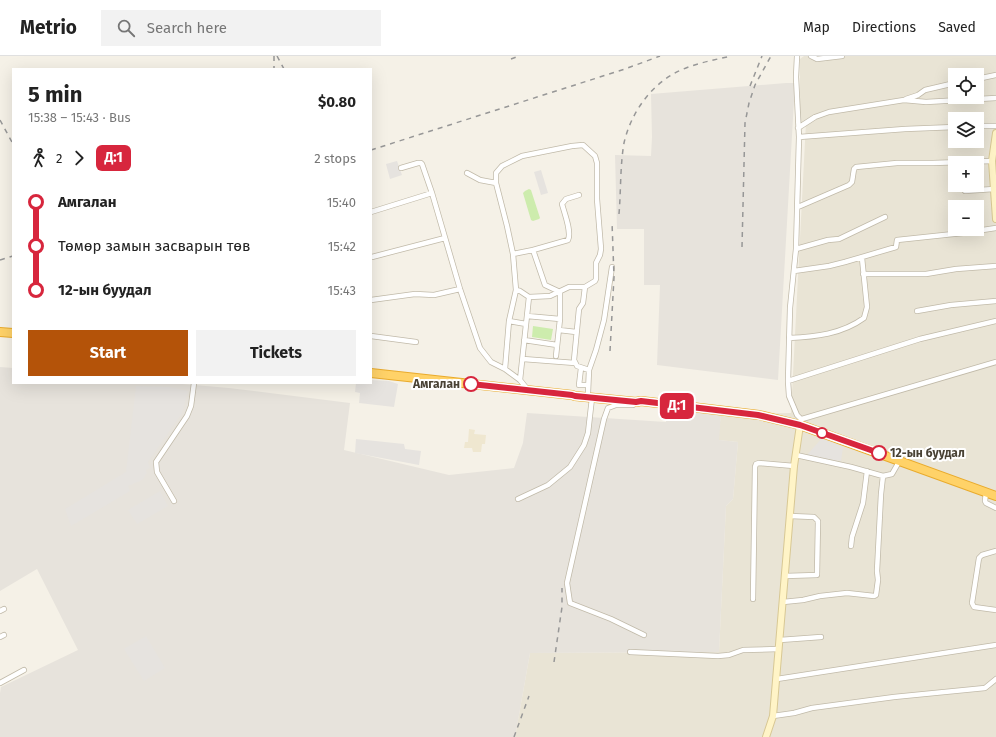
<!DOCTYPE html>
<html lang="en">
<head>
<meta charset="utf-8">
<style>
  body { margin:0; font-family:"Fira Sans",sans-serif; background:#f2f2f2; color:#222; height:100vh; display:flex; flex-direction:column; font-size:15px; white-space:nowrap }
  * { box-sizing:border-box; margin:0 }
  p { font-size:13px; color:#767676 }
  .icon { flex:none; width:22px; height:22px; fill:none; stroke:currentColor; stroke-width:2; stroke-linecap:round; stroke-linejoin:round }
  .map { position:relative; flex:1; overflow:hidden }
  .side { position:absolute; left:12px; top:12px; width:360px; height:316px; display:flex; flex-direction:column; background:#fff; border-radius:0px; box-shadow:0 4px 16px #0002 }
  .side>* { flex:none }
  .badge { padding:0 8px; border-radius:6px; font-size:14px; line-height:26px }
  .fabs { position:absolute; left:948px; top:12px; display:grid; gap:8px }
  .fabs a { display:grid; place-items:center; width:36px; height:36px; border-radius:0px; background:#fff; box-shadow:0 4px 16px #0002; font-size:20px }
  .map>.badge { position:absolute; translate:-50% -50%; box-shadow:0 0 0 2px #fff }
  .legs { display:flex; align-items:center; gap:6px; height:44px; padding:0 16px; font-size:13px }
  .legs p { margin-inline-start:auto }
  .headline { display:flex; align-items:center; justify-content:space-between; height:68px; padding:0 16px }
  h1 { font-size:22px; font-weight:700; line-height:30px }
  .primary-button { display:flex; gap:8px; margin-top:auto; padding:8px 16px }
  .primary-button a { flex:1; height:46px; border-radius:0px; background:#b45309; color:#fff; font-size:16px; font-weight:700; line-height:46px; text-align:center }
  .primary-button a+a { background:#f2f2f2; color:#222 }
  ul { padding:0 16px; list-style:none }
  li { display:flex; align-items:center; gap:14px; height:44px; font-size:15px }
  li i { display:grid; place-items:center; width:6px; height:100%; margin:0 5px; background:currentColor }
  li i::after { content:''; width:10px; height:10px; margin:-5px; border:3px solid; border-radius:50%; background:#fff }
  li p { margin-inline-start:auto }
  li:first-child i { background:linear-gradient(#0000 50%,currentColor 0) }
  li:last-child i { background:linear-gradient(currentColor 50%,#0000 0) }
  header { display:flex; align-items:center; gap:24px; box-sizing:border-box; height:56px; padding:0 20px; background:#fff; border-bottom:1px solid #e0e0e0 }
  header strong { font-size:19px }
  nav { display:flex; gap:22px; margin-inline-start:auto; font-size:14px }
  .search { width:280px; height:36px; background:#f2f2f2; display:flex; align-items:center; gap:10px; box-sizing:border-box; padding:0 14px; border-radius:0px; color:#767676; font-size:15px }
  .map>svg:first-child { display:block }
</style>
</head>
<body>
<header>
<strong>Metrio</strong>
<div class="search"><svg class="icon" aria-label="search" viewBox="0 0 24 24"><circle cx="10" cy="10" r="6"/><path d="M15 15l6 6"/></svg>Search here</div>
<nav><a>Map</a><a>Directions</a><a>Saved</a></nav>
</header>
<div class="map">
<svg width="996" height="681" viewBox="0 0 996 681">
  <rect width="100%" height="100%" fill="#f5f1e7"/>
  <path fill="#e9e4d5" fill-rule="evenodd" d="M804 0H996V681H515L530 597 719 596 726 450 733 443 738 386 718 384 721 358 791 357 806 66 800 67V3ZM955 19H977V41H955ZM955 63H977V85H955ZM955 107H977V129H955ZM955 151H977V173H955Z"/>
  <path fill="#e7e3dc" d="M786 27H795L778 324 657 309 660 229H644V173H617L615 99 651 100 652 81 651 38Z
    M0 311 13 312V327H171L229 332 350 347 344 394 449 419 514 412 523 387 527 357 666 366 667 353 721 358 719 384 738 386 733 443 726 450 719 596 530 597 515 681H0V637L1 631 78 594 37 513 0 535Z"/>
  <path fill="#efe7d0" d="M469 373 475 374 474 378 486 379 485 388H482L481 396H473L472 392H464L465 386H468Z"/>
  <path fill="#cdecad" d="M529 133 531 134 540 162 539 163 533 165 531 164 523 137 525 135Z
    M533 270 553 273 551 284 532 281Z"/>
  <path fill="#e6e3df" d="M397 105 402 119 390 123 386 108Z
    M541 114 548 137 541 139 534 116Z
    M371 324 389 325 398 328 394 351 359 347 360 337 355 336 356 327H371Z
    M136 330 168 331 188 335 182 357 148 406 150 412 146 414 147 417 142 424 128 430 130 435 71 470 65 453 126 416Z
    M823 381 843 391 841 405 806 400Z
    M356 383 404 388 405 393 421 395 419 409 355 397Z
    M160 435 168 450 137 468 128 454Z
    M146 580 165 612 144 625 124 593Z"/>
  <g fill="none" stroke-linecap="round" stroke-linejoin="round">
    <g stroke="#c1baa9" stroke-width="6">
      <path id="street" d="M797 0 796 21 799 81 796 193 790 252 788 325 789 340 797 359 801 363
        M811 0 817 3 842 0
        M977 23 996 19
        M906 43 918 39 925 34 955 27
        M977 70H996
        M798 72 815 61 829 56 904 44 926 46 996 42
        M799 81 905 73 955 71
        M401 112 418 107H421L422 108 432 137 460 233 480 292 491 306 505 313 520 324 528 334
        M467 117 480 124 496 127
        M965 135 994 133
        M798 151 849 129 852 126 854 113 856 111 897 107H933L992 105
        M371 156 432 137
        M796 193 828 184 839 183 885 161
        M533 194 568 184C572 176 564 156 562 148L566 143 579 139
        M513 198 533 194 545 229 560 236V263L556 300
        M372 201 445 182
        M794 215 829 210 845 206 896 191 897 184 963 177 996 172
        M863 218H926L956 213 996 210
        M516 234 509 265 526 268
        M529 241 550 240 569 231H585
        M371 244 415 238 434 239 460 233
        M917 255 951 249 996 245
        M527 260 560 263
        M559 274 576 276
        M371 280 416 286
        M789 282C815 281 842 278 864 262L867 251 862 202
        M524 284 557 289
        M523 303 575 307
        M581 312 579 329H588
        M505 313 509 265
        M589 314 596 294 604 264 612 211
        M520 324 529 241 520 235 516 234 513 198 507 170 496 127V117L502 110 522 100 572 90 583 89 595 100 597 107V143L601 193 600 199 596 207V223L595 225 585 231 583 247 579 253 574 304 577 310 589 314 588 337
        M788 325 920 283 996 265
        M633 349H616L608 352 604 363 567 527 570 547 611 563 644 579
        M800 366 802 363 996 306
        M796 399 851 411 883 420 892 418 900 404
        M986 436 985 445 986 447 996 452
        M518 443 548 429 570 411 584 389 588 377 592 342
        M174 445 157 416 156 406 187 360 191 350 194 327
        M851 490 852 481 863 447 867 415
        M996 495 982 499 979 502 972 547 974 551 996 554
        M785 520 817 519 818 465 814 461 790 460
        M753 543 755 411 756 408 759 407 794 410
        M783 546 803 544 820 540 847 537 874 540 876 539 878 524 877 515 881 438 883 420
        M0 555 4 553
        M0 581 4 579
        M780 584 821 581
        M630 596 718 600 729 599 743 594 779 593
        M777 623 996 589
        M0 627 24 614
        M773 660 794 657 812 652 894 641 985 632 996 623"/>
    </g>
    <g stroke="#d8c894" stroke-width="8">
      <path id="secondary" d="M996 77 992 105 996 163
        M766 681 773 660 794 410 800 369"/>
    </g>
    <g stroke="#e9ab2d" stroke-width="10">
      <path id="highway" d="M0 276 13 277
        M371 317 572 339 575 340 636 346 641 345 759 359 800 369 996 440"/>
    </g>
    <use href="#street" stroke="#fff" stroke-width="4.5"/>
    <use href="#secondary" stroke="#fff4c7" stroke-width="6"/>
    <use href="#highway" stroke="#ffd268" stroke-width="8"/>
    <path stroke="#979797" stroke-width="1.5" stroke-dasharray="5 5" stroke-linecap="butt" d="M274 0V13
      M277 0 284 13
      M511 3 519 0
      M750 30 762 0
      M0 64 13 88
      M371 94 625 13 660 0
      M619 158C621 135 620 110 624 87 631 56 652 27 681 14 697 7 714 4 731 0
      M742 191 745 67 749 47 755 29 771 0
      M0 204 13 200
      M610 295 614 221 612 166
      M554 606 562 551V532
      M514 681 529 640"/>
  </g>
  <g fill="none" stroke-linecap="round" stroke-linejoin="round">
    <g stroke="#fff" stroke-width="9">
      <path id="line-1" d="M471 328 572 339 575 340 636 346 641 345 758 359 800 369 879 397"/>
    </g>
    <use href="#line-1" stroke="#d7263d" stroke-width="6"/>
  </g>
  <g fill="#fff" stroke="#d7263d" stroke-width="2">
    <circle cx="471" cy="328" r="7"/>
    <circle cx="822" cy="377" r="5"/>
    <circle cx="879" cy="397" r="7"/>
  </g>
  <g text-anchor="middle" stroke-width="4" stroke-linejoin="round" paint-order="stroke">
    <g font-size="12" font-weight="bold" fill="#494235" stroke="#fff" text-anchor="end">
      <text x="460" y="332">Амгалан</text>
      <text x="890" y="401" text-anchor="start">12-ын буудал</text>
    </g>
  </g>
</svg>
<div class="fabs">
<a><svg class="icon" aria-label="locate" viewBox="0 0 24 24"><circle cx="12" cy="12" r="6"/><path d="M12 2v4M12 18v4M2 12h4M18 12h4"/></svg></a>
<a><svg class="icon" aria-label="layers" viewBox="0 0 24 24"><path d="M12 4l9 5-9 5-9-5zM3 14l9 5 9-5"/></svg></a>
<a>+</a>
<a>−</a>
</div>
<b class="badge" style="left:677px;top:350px;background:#d7263d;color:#fff">Д:1</b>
<section class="side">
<div class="headline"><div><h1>5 min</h1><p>15:38 – 15:43 · Bus</p></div><b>$0.80</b></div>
<div class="legs"><svg class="icon" aria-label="walk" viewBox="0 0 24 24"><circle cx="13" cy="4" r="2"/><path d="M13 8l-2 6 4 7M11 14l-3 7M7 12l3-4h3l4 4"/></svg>2<svg class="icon" aria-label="forward" viewBox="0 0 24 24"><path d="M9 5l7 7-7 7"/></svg><b class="badge" style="background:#d7263d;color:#fff">Д:1</b><p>2 stops</p></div>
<ul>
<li><i style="color:#d7263d"></i><b>Амгалан</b><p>15:40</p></li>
<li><i style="color:#d7263d"></i><span>Төмөр замын засварын төв</span><p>15:42</p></li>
<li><i style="color:#d7263d"></i><b>12-ын буудал</b><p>15:43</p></li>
</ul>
<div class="primary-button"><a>Start</a><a>Tickets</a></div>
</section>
</div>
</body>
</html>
